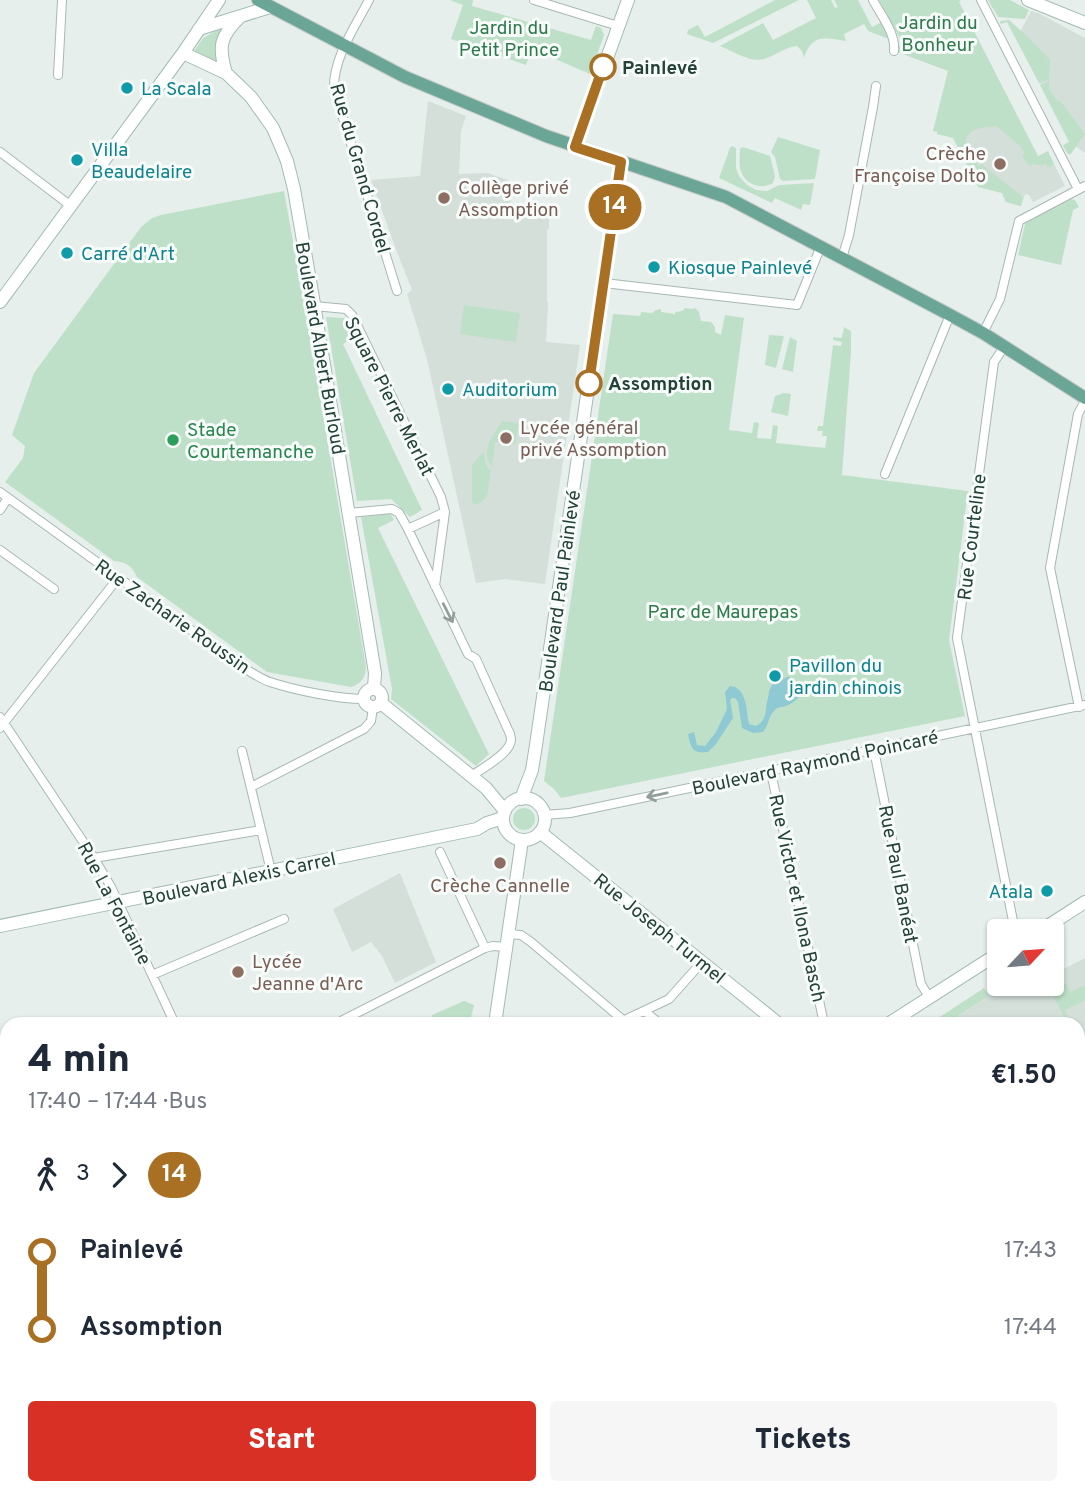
<!DOCTYPE html>
<html lang="en">
<head>
<meta charset="utf-8">
<style>
  body { margin:0; font-family:Overpass,sans-serif; background:#f6f6f7; color:#1f2937; height:100vh; display:flex; flex-direction:column; font-size:26px; white-space:nowrap }
  * { box-sizing:border-box; margin:0 }
  p { font-size:23px; color:#747a83 }
  .icon { flex:none; width:38px; height:38px; fill:none; stroke:currentColor; stroke-width:2; stroke-linecap:round; stroke-linejoin:round }
  .map { position:relative; flex:1; overflow:hidden }
  .sheet { position:absolute; left:0px; top:1017px; width:1085px; height:478px; display:flex; flex-direction:column; background:#fff; border-radius:21px 21px 0 0; box-shadow:0 2px 5px #0004 }
  .sheet>* { flex:none }
  .badge { padding:0 14px; border-radius:23px; font-size:24px; line-height:46px }
  .needle { width:46px; rotate:64deg }
  .tools { position:absolute; left:987px; top:919px; display:grid; gap:14px }
  .tools a { display:grid; place-items:center; width:77px; height:77px; border-radius:7px; background:#fff; box-shadow:0 2px 5px #0004; font-size:35px }
  .map>.badge { position:absolute; translate:-50% -50%; box-shadow:0 0 0 4px #fff }
  .legs { display:flex; align-items:center; gap:10px; height:77px; padding:0 28px; font-size:23px }
  .legs p { margin-inline-start:auto }
  .summary { display:flex; align-items:center; justify-content:space-between; height:119px; padding:0 28px }
  h1 { font-size:38px; font-weight:800; line-height:52px }
  .primary-button { display:flex; gap:14px; margin-top:auto; padding:14px 28px }
  .primary-button a { flex:1; height:80px; border-radius:7px; background:#d93025; color:#fff; font-size:28px; font-weight:800; line-height:80px; text-align:center }
  .primary-button a+a { background:#f6f6f7; color:#1f2937 }
  ul { padding:0 28px; list-style:none }
  li { display:flex; align-items:center; gap:24px; height:77px; font-size:26px }
  li i { display:grid; place-items:center; width:10px; height:100%; margin:0 9px; background:currentColor }
  li i::after { content:''; width:18px; height:18px; margin:-9px; border:5px solid; border-radius:50%; background:#fff }
  li p { margin-inline-start:auto }
  li:first-child i { background:linear-gradient(#0000 50%,currentColor 0) }
  li:last-child i { background:linear-gradient(currentColor 50%,#0000 0) }
  .map>svg:first-child { display:block }
</style>
</head>
<body>
<div class="map">
<svg width="1085" height="1493" viewBox="0 0 1085 1493">
  <rect width="100%" height="100%" fill="#e6efeb"/>
  <path fill="#d4dfda" d="M1031 11 1038 13 1085 38V153L1070 142 1017 38Z
    M428 101 466 116 461 131 459 174 488 173 510 181 511 212 549 211V229L547 230V302H548L546 342 580 345 545 584 505 579 476 583 427 359 407 294 412 290 397 252 371 180 420 176Z
    M997 122 1017 140 1024 153 1034 164 1040 166 1046 164 1048 167 1054 164 1065 186 1033 202 1029 195 1025 194 1021 206 1006 202 1002 193 984 188 958 137 985 123Z
    M400 873 436 962 395 983 382 956 371 942 352 952 333 909Z
    M1085 958V1356L1078 1351V1024H945L1008 984H1052V975Z"/>
  <path fill="#bfe0c8" d="M450 0H473L472 6 591 40 596 26 601 28 604 35 590 74 532 49 526 65 451 39 463 5Z
    M775 0H799L713 43 687 34 688 30 698 25 705 37Z
    M807 0H831L835 8 838 7 834 0H858L872 27 884 21 892 35 886 38 868 31 864 24 844 34 846 41C825 38 812 33 804 58L802 51 797 46C784 47 776 56 764 59 751 63 732 51 720 46L763 23 773 40 816 18Z
    M879 0H961L959 2 1038 156 1048 151 1054 164 1048 168 1046 164 1040 166 1034 164 1029 166 1022 156 1024 153 1020 146 996 126 980 128 972 131 967 136 965 144 972 158 979 166 981 164 1023 197 1021 206 1006 202 1002 193 978 187 953 138 937 134V132L933 131 948 71 897 52 898 47 903 44Z
    M988 0H1010L1029 10 1025 19 998 17Z
    M1009 20 1026 35 1050 60 1049 79 1039 83 1007 22 1001 24 1000 22 1001 21Z
    M225 26 218 60 214 62 193 53 203 38Z
    M1049 81V89L1058 101 1060 100 1085 134 1070 155 1067 153 1063 145 1069 142 1040 85Z
    M778 137 820 150 815 179 783 181 780 179 775 157 771 152Z
    M732 146 736 148V168L739 176 747 185 756 190 767 191 779 185 814 183 810 205 803 204 801 210 775 198 772 203 719 178 730 148Z
    M743 147 770 156 775 176 773 183C759 191 743 183 740 168 739 162 740 155 740 149Z
    M284 191 305 309 366 667C366 677 361 684 351 687L267 672 137 577C132 566 126 562 114 561L5 482 23 458 25 446 12 435 34 373 141 227 152 218 161 215Z
    M1070 199 1075 200 1079 207 1073 210 1061 265 1018 255 1025 224 1037 216Z
    M464 305 520 313 516 342 460 334Z
    M685 308 692 309 695 308 699 312 701 321 711 322 715 327V332L721 335 725 315 744 318 729 430 752 433 754 422 759 423 757 438 771 439 773 425 778 426 776 443 825 448 827 436H822L823 431H817L818 426H823L833 345 841 346 842 342 833 340V337L842 338 844 327 851 331V352L842 475 968 491 949 640 965 716 561 798 554 789 544 781 613 314 640 316 641 312 652 313 656 310 661 309V312L675 314V312L682 311Z
    M326 317 344 318 353 338 343 344 422 510 410 517 391 499 357 501Z
    M769 335 784 336 776 368 765 365Z
    M790 337 797 341 793 372 782 369Z
    M784 393 791 394 788 416 771 412 775 396Z
    M502 421 519 423 515 444 495 442 492 467C479 451 493 436 502 421Z
    M484 451C484 458 484 466 491 470L487 497 480 503 475 505 472 503V465Z
    M391 514 394 520 378 528 489 754 476 766 391 699 392 689 361 517Z
    M513 819a11 11 0 1 1 22 0a11 11 0 1 1-22 0Z
    M1066 984 1071 992 1085 985V1000L1065 1010 1069 1019 1066 1021 1053 995 1055 986Z
    M984 988 989 996 945 1024H929Z
    M464 1001 474 1005 471 1017 454 1024H430L432 1015Z
    M1085 1146V1234L1078 1237V1149Z
    M1078 1438 1085 1443V1493H955L950 1488H1078Z"/>
  <path fill="#8ec9d4" d="M787 677H790L795 685 799 687 801 695C797 699 792 704 786 706 781 708 779 706 775 710 768 716 769 725 763 732L753 733 742 728 738 702 735 698H732L730 700 733 718 716 744 708 752C692 754 691 748 688 734L694 732 697 745 705 746 716 732 727 709 725 692 730 686C747 687 746 710 749 724L756 726C767 720 765 712 767 702 768 698 769 694 769 691L772 685Z"/>
  <g fill="none" stroke-linecap="round" stroke-linejoin="round">
    <g stroke="#a8b8b2" stroke-width="10">
      <path id="street" d="M369 0C355 27 333 58 334 89L397 291
        M534 0 618 26
        M873 0C881 15 896 34 894 51
        M981 0 1078 189
        M58 75 62 0
        M0 152 71 206
        M842 258 849 235 873 107 876 86
        M604 283 797 305 821 246
        M314 306 346 309 352 315 441 497 445 512 408 529 399 513 392 509 349 513
        M983 333 1000 299 1019 221 1085 186
        M1004 347 994 362 957 638 1015 931
        M885 474 950 315
        M0 492 245 669C253 673 261 679 270 682 294 690 338 699 364 699
        M0 510 8 498
        M408 529 468 654 476 659 510 734C511 738 512 741 509 746 503 757 482 769 471 776
        M0 550 54 589
        M435 586 445 512
        M1079 707 1050 568 1078 414 1085 401
        M0 717 94 858 111 887 175 1024
        M0 728 118 578
        M874 750 921 984 929 997
        M242 751 271 871
        M771 772 824 1024
        M251 787 364 729 371 721 373 707
        M544 815 570 813 1085 705
        M440 852 485 948
        M94 858 261 830
        M509 934 521 935 531 942 623 1020
        M152 975 284 919
        M646 1010C649 1018 655 1017 659 1024
        M335 1024 485 948 493 946 507 947
        M616 1024 669 999 702 962
        M0 1149 7 1159
        M0 1225 7 1217
        M0 1361 7 1368
        M128 1488 134 1493
        M317 1488 323 1493
        M638 1493 649 1488"/>
    </g>
    <g stroke="#a4bbb3" stroke-width="14">
      <path id="secondary" d="M1028 0 1085 23
        M199 29 270 7
        M183 53 226 73 251 97 273 128 287 161 294 189 313 298 375 673 374 688
        M226 73C218 47 220 36 240 17
        M575 147 628 0
        M0 302 183 53 219 0
        M364 698a9 9 0 1 1 18 0a9 9 0 1 1-18 0Z
        M381 703 486 788 505 811
        M503 819a21 21 0 1 1 42 0a21 21 0 1 1-42 0Z
        M521 799 532 770 536 745 621 162
        M540 832 779 1024
        M0 926 477 829 487 823 503 818
        M1040 931 1085 902
        M495 1024 522 840
        M888 1024 988 960 999 954
        M0 1047 7 1049
        M1078 1366 1085 1371
        M503 1488 509 1493
        M520 1488 525 1493
        M346 1493 351 1488
        M359 1493 365 1488"/>
    </g>
    <g stroke="#c2cac8" stroke-width="14">
      <path id="primary" d="M258 0 405 77 546 136 726 197 950 315 983 333 1085 398"/>
    </g>
    <use href="#street" stroke="#fff" stroke-width="8"/>
    <use href="#secondary" stroke="#fff" stroke-width="12"/>
    <use href="#primary" stroke="#6aa596" stroke-width="12"/>
  </g>
  <defs><path id="oneway-shaft" d="M-6 0H5M1.5-3L5.5 0L1.5 3" fill="none" stroke-width="1.6" stroke-linecap="round" stroke-linejoin="round" transform="scale(1.75)"/></defs>
  <g stroke="#92a09c">
    <use href="#oneway-shaft" transform="translate(448 613) rotate(63)"/>
    <use href="#oneway-shaft" transform="translate(657 795) rotate(168)"/>
  </g>
  <g fill="none" stroke-linecap="round" stroke-linejoin="round">
    <g stroke="#fff" stroke-width="16">
      <path id="line-1" d="M589 383 621 162 575 147 603 67"/>
    </g>
    <use href="#line-1" stroke="#a96f23" stroke-width="10"/>
  </g>
  <g fill="#fff" stroke="#a96f23" stroke-width="3.5">
    <circle cx="603" cy="67" r="12"/>
    <circle cx="589" cy="383" r="12"/>
  </g>
  <g fill="#0f9aa8" stroke="#f7fbf9" stroke-width="2.5">
    <circle cx="127" cy="88" r="7"/>
    <circle cx="77" cy="160" r="7"/>
    <circle cx="67" cy="253" r="7"/>
    <circle cx="654" cy="267" r="7"/>
    <circle cx="448" cy="389" r="7"/>
    <circle cx="775" cy="676" r="7"/>
    <circle cx="1047" cy="891" r="7"/>
  </g>
  <g fill="#8d6e63" stroke="#f7fbf9" stroke-width="2.5">
    <circle cx="1000" cy="164" r="7"/>
    <circle cx="444" cy="198" r="7"/>
    <circle cx="506" cy="438" r="7"/>
    <circle cx="500" cy="863" r="7"/>
    <circle cx="238" cy="972" r="7"/>
  </g>
  <circle fill="#2e9e5b" stroke="#f7fbf9" stroke-width="2.5" cx="173" cy="440" r="7"/>
  <g text-anchor="middle" stroke-width="6" stroke-linejoin="round" paint-order="stroke">
    <g font-size="19" fill="#2d7a4b" stroke="#f7fbf9">
      <text x="938" y="29">Jardin du<tspan x="938" dy="22">Bonheur</tspan></text>
      <text x="509" y="34">Jardin du<tspan x="509" dy="22">Petit Prince</tspan></text>
      <text x="723" y="618">Parc de Maurepas</text>
    </g>
    <g font-size="19" font-weight="bold" fill="#24423a" stroke="#f7fbf9" text-anchor="start">
      <text x="622" y="74">Painlevé</text>
      <text x="608" y="390">Assomption</text>
    </g>
    <g font-size="19" fill="#0d838f" stroke="#f7fbf9" text-anchor="start">
      <text x="141" y="95">La Scala</text>
      <text x="91" y="156">Villa<tspan x="91" dy="22">Beaudelaire</tspan></text>
      <text x="81" y="260">Carré d'Art</text>
      <text x="668" y="274">Kiosque Painlevé</text>
      <text x="462" y="396">Auditorium</text>
      <text x="789" y="672">Pavillon du<tspan x="789" dy="22">jardin chinois</tspan></text>
      <text x="1033" y="898" text-anchor="end">Atala</text>
    </g>
    <g font-size="19" fill="#785e54" stroke="#f7fbf9" text-anchor="start">
      <text x="986" y="160" text-anchor="end">Crèche<tspan x="986" dy="22">Françoise Dolto</tspan></text>
      <text x="458" y="194">Collège privé<tspan x="458" dy="22">Assomption</tspan></text>
      <text x="520" y="434">Lycée général<tspan x="520" dy="22">privé Assomption</tspan></text>
      <text x="500" y="892" text-anchor="middle">Crèche Cannelle</text>
      <text x="252" y="968">Lycée<tspan x="252" dy="22">Jeanne d'Arc</tspan></text>
    </g>
    <g font-size="19" fill="#24423a" stroke="#f7fbf9">
      <text transform="translate(361 168) rotate(74)" y="7">Rue du Grand Cordel</text>
      <text transform="translate(321 348) rotate(80)" y="7">Boulevard Albert Burloud</text>
      <text transform="translate(390 396) rotate(63)" y="7">Square Pierre Merlat</text>
      <text transform="translate(971 537) rotate(-83)" y="7">Rue Courteline</text>
      <text transform="translate(559 591) rotate(-82)" y="7">Boulevard Paul Painlevé</text>
      <text transform="translate(173 616) rotate(35)" y="7">Rue Zacharie Roussin</text>
      <text transform="translate(815 762) rotate(-12)" y="7">Boulevard Raymond Poincaré</text>
      <text transform="translate(899 874) rotate(79)" y="7">Rue Paul Banéat</text>
      <text transform="translate(239 878) rotate(-12)" y="7">Boulevard Alexis Carrel</text>
      <text transform="translate(798 898) rotate(78)" y="7">Rue Victor et Ilona Basch</text>
      <text transform="translate(115 903) rotate(62)" y="7">Rue La Fontaine</text>
      <text transform="translate(660 928) rotate(39)" y="7">Rue Joseph Turmel</text>
    </g>
    <g font-size="19" fill="#27864d" stroke="#f7fbf9" text-anchor="start">
      <text x="187" y="436">Stade<tspan x="187" dy="22">Courtemanche</tspan></text>
    </g>
  </g>
</svg>
<div class="tools">
<a><svg class="needle" viewBox="-14 -14 28 28"><path d="M0-13l5 13h-10z" fill="#e53935"/><path d="M0 13l5-13h-10z" fill="#747a83"/></svg></a>
</div>
<b class="badge" style="left:615px;top:207px;background:#a96f23;color:#fff">14</b>
<section class="sheet">
<div class="summary"><div><h1>4 min</h1><p>17:40 – 17:44 · Bus</p></div><b>€1.50</b></div>
<div class="legs"><svg class="icon" aria-label="walk" viewBox="0 0 24 24"><circle cx="13" cy="4" r="2"/><path d="M13 8l-2 6 4 7M11 14l-3 7M7 12l3-4h3l4 4"/></svg>3<svg class="icon" aria-label="forward" viewBox="0 0 24 24"><path d="M9 5l7 7-7 7"/></svg><b class="badge" style="background:#a96f23;color:#fff">14</b></div>
<ul>
<li><i style="color:#a96f23"></i><b>Painlevé</b><p>17:43</p></li>
<li><i style="color:#a96f23"></i><b>Assomption</b><p>17:44</p></li>
</ul>
<div class="primary-button"><a>Start</a><a>Tickets</a></div>
</section>
</div>
</body>
</html>
